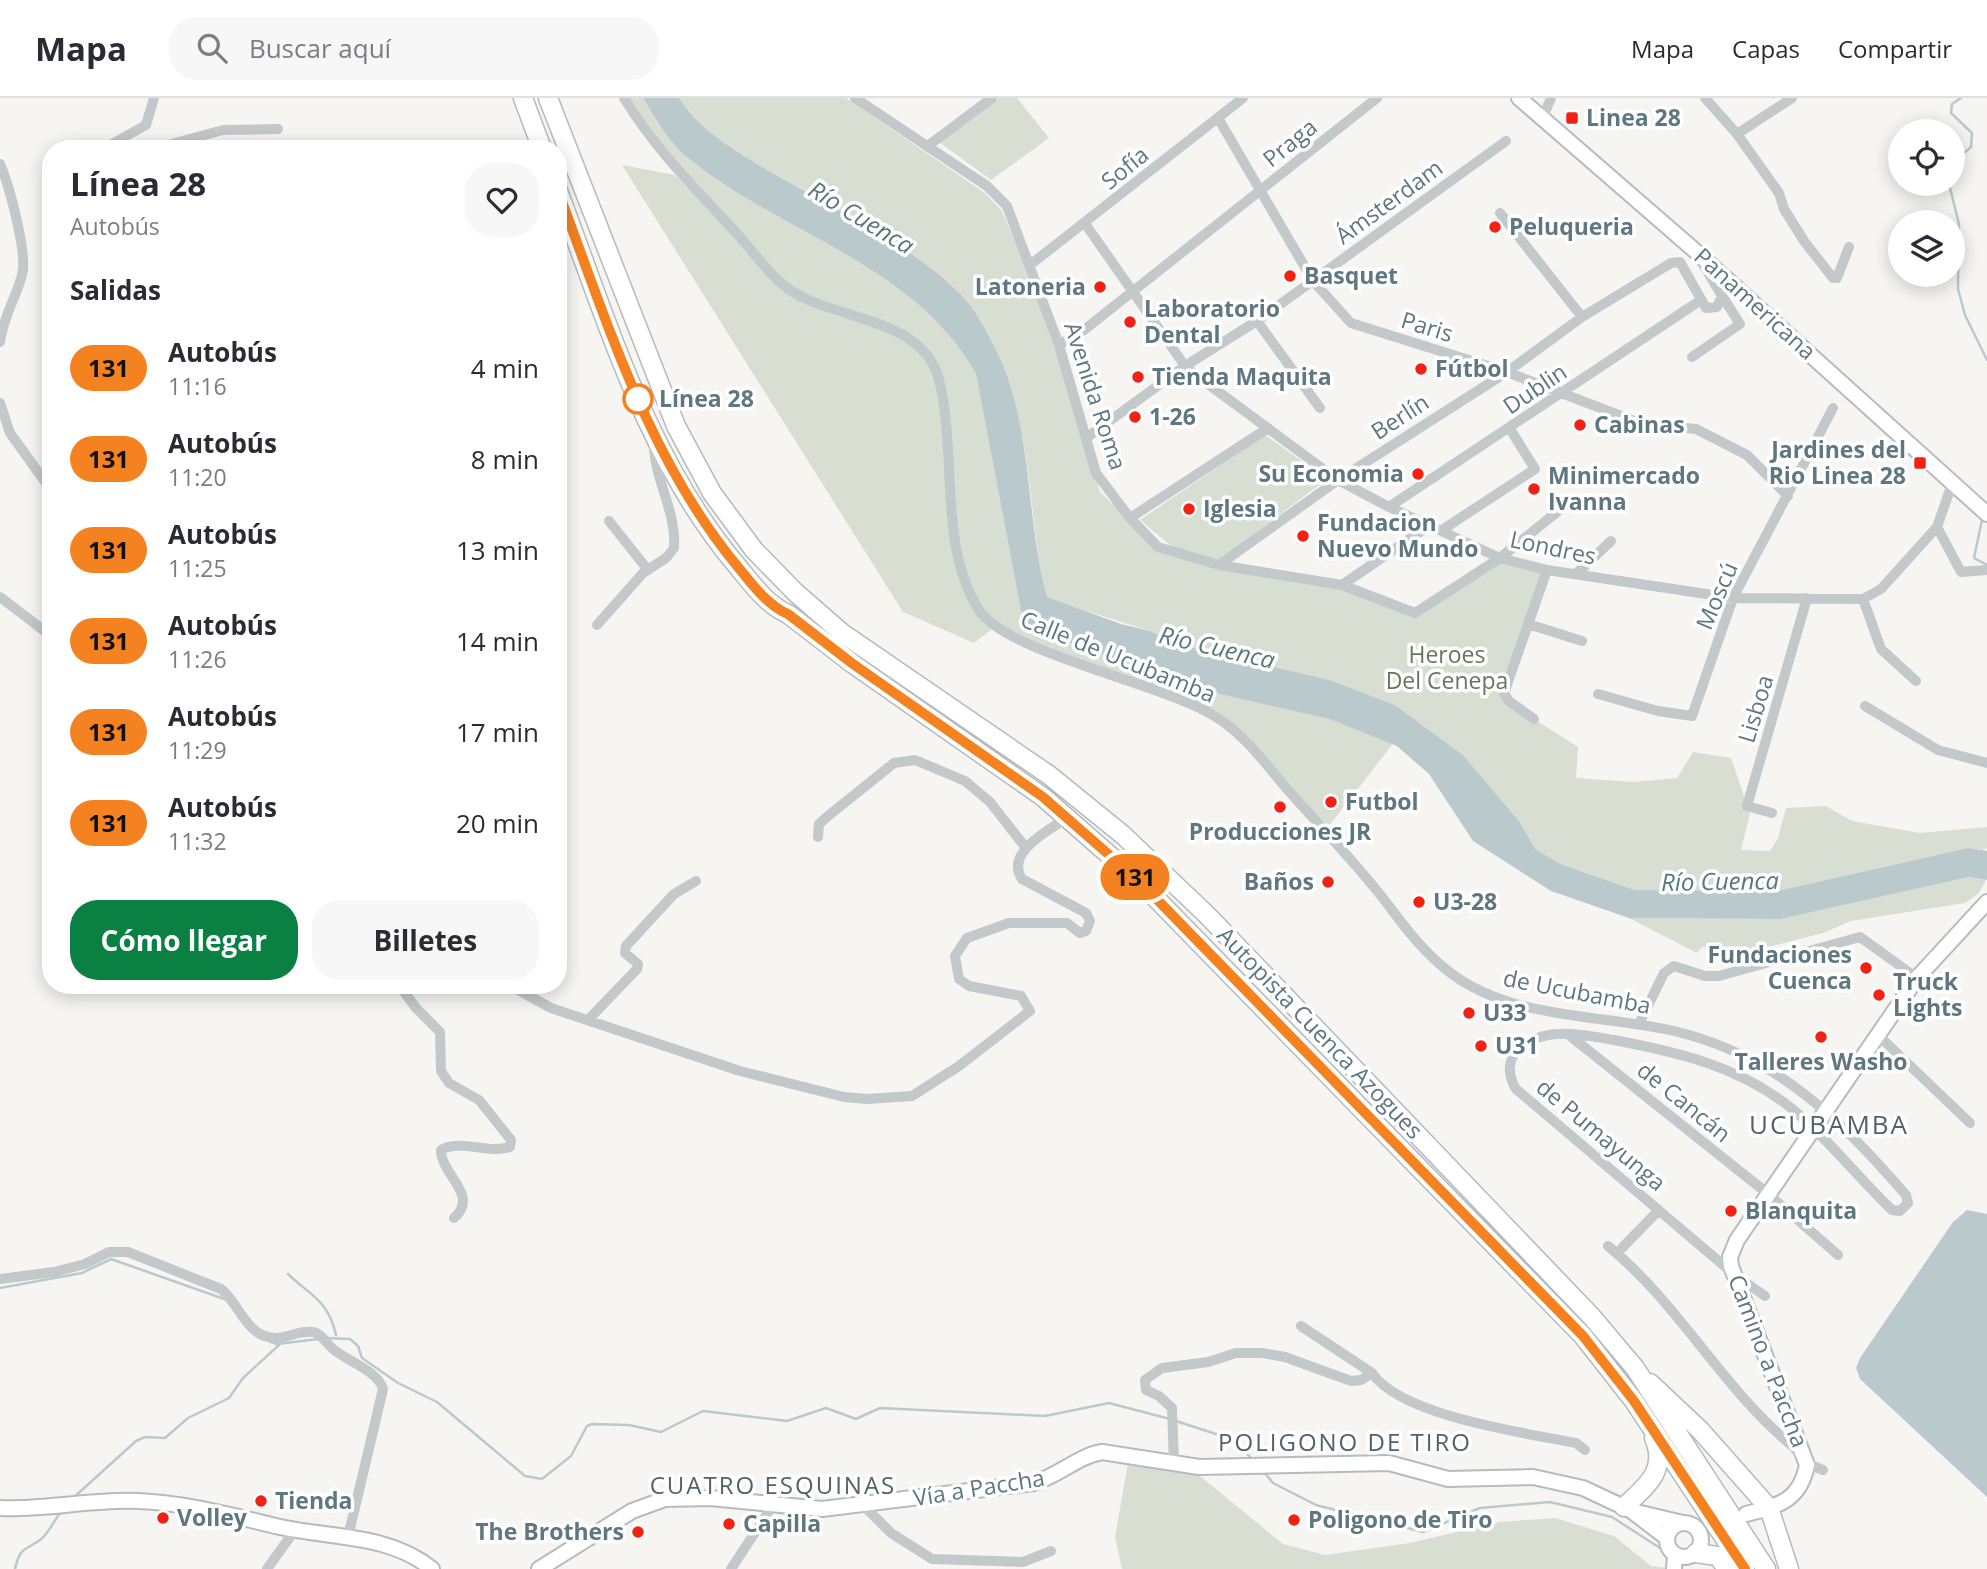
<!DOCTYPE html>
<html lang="es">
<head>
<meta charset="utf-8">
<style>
  body { margin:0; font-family:"Open Sans",sans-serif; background:#f7f7f7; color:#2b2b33; height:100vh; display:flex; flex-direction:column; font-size:26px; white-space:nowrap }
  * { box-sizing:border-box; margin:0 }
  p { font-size:23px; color:#7c7c81 }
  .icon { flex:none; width:38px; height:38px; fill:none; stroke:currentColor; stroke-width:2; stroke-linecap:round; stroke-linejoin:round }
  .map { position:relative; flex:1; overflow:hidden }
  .sheet { position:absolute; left:42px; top:42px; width:525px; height:854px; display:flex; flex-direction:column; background:#fff; border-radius:28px; box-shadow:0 4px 18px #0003 }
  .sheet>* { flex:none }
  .badge { padding:0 14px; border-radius:23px; font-size:24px; line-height:46px }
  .buttons { position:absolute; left:1888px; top:21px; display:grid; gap:14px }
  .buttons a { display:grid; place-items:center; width:77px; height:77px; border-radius:50%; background:#fff; box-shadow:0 4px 18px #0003; font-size:35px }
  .map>.badge { position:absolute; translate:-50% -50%; box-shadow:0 0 0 4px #fff }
  h2 { padding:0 28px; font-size:26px; line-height:63px }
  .round { display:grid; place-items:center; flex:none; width:74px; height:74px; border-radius:28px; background:#f7f7f7 }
  .summary { display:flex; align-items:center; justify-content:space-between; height:119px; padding:0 28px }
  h1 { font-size:33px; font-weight:700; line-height:52px }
  .action { display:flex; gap:14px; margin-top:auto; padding:14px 28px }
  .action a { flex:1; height:80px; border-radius:28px; background:#0b8043; color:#fff; font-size:28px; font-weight:700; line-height:80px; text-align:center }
  .action a+a { background:#f7f7f7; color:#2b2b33 }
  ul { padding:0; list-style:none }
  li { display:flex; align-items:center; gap:21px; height:91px; padding:0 28px }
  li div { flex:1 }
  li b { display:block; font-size:26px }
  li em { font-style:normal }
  li .badge { min-width:77px; font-weight:700; text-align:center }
  header { display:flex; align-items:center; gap:42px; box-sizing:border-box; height:98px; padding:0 35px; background:#fff; border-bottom:2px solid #e1e1e2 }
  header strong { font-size:33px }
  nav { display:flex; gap:38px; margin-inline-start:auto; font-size:24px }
  .search { width:490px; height:63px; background:#f7f7f7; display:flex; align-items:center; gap:18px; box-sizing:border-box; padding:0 24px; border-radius:28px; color:#7c7c81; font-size:26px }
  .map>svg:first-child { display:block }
</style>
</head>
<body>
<header>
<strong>Mapa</strong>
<div class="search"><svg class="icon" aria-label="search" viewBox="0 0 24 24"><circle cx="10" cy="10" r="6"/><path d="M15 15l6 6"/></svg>Buscar aquí</div>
<nav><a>Mapa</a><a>Capas</a><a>Compartir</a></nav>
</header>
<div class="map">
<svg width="1987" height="1471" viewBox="0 0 1987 1471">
  <rect width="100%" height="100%" fill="#f6f5f2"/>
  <path fill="#d8ded2" d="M624 0H643C655 20 669 45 688 60 781 135 915 166 976 276L1023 523 1064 543 1215 595 1278 609 1287 608 1399 638 1328 729 1221 622 993 529 962 471 940 283 917 246 787 190 711 107Z
    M679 0H846L985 95 1002 113 1059 247 1100 394 1158 449 1342 490 1414 519 1500 464 1544 474 1504 595 1534 621 1578 649 1576 680 1633 684 1677 680 1693 654 1731 660 1750 716 1741 752 1770 753 1778 740 1786 710 1826 708 1852 723 1920 735 1987 729V750L1982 752 1968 750 1777 793 1635 792 1563 767 1536 752 1519 723 1463 657 1395 607 1330 582 1177 546 1150 533 1052 502 1046 499C1029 425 1032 334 1001 264 993 244 979 216 964 200 917 149 829 108 769 73 736 53 700 33 679 0Z
    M999 0H1017L1049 40 991 82 939 44Z
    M622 67 675 77 785 192 828 215 894 235 916 249 928 262 937 284 960 472 971 508 992 531 974 545 903 514Z
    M1265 337 1327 381 1218 463 1171 448 1140 422Z
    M1969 779 1986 782 1979 795 1965 805 1851 823 1823 835 1772 848 1711 855 1703 848 1697 855 1629 820 1781 821Z
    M1128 1365 1195 1374 1283 1446 1325 1457 1410 1445 1500 1424 1555 1420 1614 1438 1651 1468 1678 1471H1122L1115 1439Z"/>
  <path fill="#bacacc" d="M643 0H679C700 33 736 53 769 73 829 108 917 149 964 200 979 216 993 245 1002 265 1033 338 1026 423 1047 499L1121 526 1150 533 1177 546 1330 582 1395 607 1463 657 1519 723 1536 752 1563 767 1635 792 1777 793 1968 750 1987 753V782L1969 779 1781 821 1629 820 1551 793 1473 743 1429 676 1397 648 1330 621 1215 595 1064 543 1023 523 976 276C915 166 780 135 688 60 669 45 655 20 643 0Z
    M1967 1112 1987 1116V1399L1860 1281 1856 1270 1860 1260 1953 1124Z"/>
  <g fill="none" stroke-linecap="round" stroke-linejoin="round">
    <path stroke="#bacacc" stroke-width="2.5" d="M1953 64 1971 49 1972 35 1951 15 1952 6 1961 0
      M1949 86 1959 126 1958 191 1965 217 1987 262
      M1982 422 1974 460 1987 467
      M288 1176C311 1198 328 1202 336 1237
      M0 1190 82 1175 111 1161 227 1202
      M326 1240 350 1241 358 1248 362 1260 398 1285 437 1304 525 1378 542 1381 571 1358 587 1328 592 1326 629 1327 661 1334 703 1313 787 1323 826 1310 856 1321 880 1310 1045 1318 1109 1305 1170 1321
      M271 1244 277 1246 319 1241
      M1176 1323 1234 1342 1252 1361
      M1264 1374 1273 1385 1316 1407 1423 1434 1480 1410 1550 1404 1612 1419 1660 1450
      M72 1401 136 1343 145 1339 165 1340 188 1320 229 1300 243 1280 279 1247
      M15 1471C20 1449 24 1453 40 1442 48 1437 54 1422 61 1414"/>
    <g stroke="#b5bcbf" stroke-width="18">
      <path id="secondary" d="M1519 0 1693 151 1987 416
        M0 1410C47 1412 92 1401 138 1403 187 1405 233 1418 280 1429 330 1440 390 1436 432 1471
        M1633 1414 1667 1440
        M1746 1416C1778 1408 1800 1403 1807 1367L1731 1168 1730 1159 1737 1142 1917 880 1987 804
        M1667 1442a17 17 0 1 1 34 0a17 17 0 1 1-34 0Z
        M539 1471 632 1413 665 1401 710 1400 822 1411 1034 1385C1060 1377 1078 1358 1102 1354L1199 1369 1389 1365 1448 1381 1533 1379 1583 1390 1632 1413 1683 1425
        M1674 1471 1675 1457"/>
    </g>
    <g stroke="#b5babc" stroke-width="21">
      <path id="highway" d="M523 0 542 51
        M548 0 676 328 712 395 754 452 795 494 842 535 1049 677 1123 737 1208 818 1592 1219 1635 1270 1766 1471
        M558 93C607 222 647 362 738 469 752 486 767 507 788 516L853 566 1043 699 1139 783 1583 1238 1634 1303 1745 1471
        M1650 1285 1700 1332 1769 1410 1789 1471
        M1624 1409C1646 1388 1668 1373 1654 1340
        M1696 1455 1717 1458 1728 1471"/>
    </g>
    <path stroke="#c3c8cb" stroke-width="10" d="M624 0C656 53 699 94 740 139 755 156 771 179 790 192 830 219 897 219 927 257 939 272 941 290 944 308 954 373 942 454 979 512 1006 555 1165 586 1216 619 1245 637 1264 664 1286 690 1318 726 1352 761 1382 799 1402 825 1421 852 1448 873 1510 922 1600 916 1674 933 1776 957 1840 1021 1906 1097L1908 1105 1900 1113 1892 1112C1857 1079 1828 1040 1791 1010 1739 968 1677 954 1614 942 1585 937 1546 928 1521 949 1507 960 1507 976 1516 991L1735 1177 1765 1198
      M855 0 987 88 1007 108 1059 247 1096 375 1130 420 1158 449 1219 467 1342 487 1415 515 1500 460 1557 414
      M1705 0 1737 36 1779 95 1784 111 1804 143 1833 180H1837L1849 149
      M1543 19 1551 0
      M1218 20 1313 183 1351 225 1507 274 1642 326 1696 331 1747 357 1788 398
      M1737 36 1792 0
      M929 47 992 0
      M103 51 146 27 154 0
      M153 51 223 32 278 31
      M0 66C9 87 28 156 22 177 16 200 4 216 0 244
      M1500 115 1582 219
      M1086 127 1185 268 1197 278 1338 382 1389 409 1500 460 1547 472 1733 500 1863 501 1881 491 1937 429 1952 386
      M1030 167 1243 0
      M1257 223 1320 310
      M1059 247 1084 232 1377 0
      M1692 259 1740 226 1722 198
      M0 305 10 335 51 392
      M51 314V323
      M1086 340 1185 268 1257 223 1506 43
      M1389 409 1701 202
      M1130 420 1268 330
      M609 423 648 472
      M1937 429 1961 474 1987 472
      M1442 432 1535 371 1510 331
      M1219 467 1338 382 1507 274 1582 219 1671 165 1680 164 1706 210 1717 209 1722 198 1701 163
      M1576 476 1611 443
      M1342 487 1430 427
      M0 499 51 538
      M1863 501 1881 551 1916 583
      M1528 526 1582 543
      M597 527 643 475 666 460 674 450C677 412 652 379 654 341
      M1598 596 1658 613 1692 618 1733 500 1833 310
      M1865 608 1938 652 1987 665
      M1534 621 1509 603 1504 595 1547 472
      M1772 715 1747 708 1807 500
      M818 739 819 726 828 718 894 665 915 662 965 683 990 704 1026 750
      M399 887 416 910 440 934 441 973 449 985 479 1002 511 1042 510 1049C488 1056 460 1041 441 1052 441 1077 480 1097 454 1120
      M509 887 551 910 740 973 844 999 867 1001 912 998 959 968 1030 913 1021 898 969 888 959 881 955 858 967 840 1009 825H1067L1080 835 1086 833 1090 823 1086 815 1022 781C1004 754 1051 731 1068 719
      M589 921 637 871 638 866 625 855 626 848 674 796 696 783
      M1639 926 1664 875 1674 868 1705 878H1719L1860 839 1917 880
      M1569 937 1767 1095 1838 1157
      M1879 938 1970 1025
      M1608 1148C1678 1205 1721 1288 1790 1346 1803 1358 1805 1366 1823 1372
      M1622 1150 1659 1112
      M0 1181 54 1174 85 1166 109 1154H128L221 1191C236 1203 243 1226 260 1236 281 1247 295 1231 313 1234 321 1235 327 1246 333 1251 347 1263 378 1273 383 1291L348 1439
      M1301 1228 1372 1275
      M1174 1367 1172 1310 1159 1298 1146 1292 1145 1282 1162 1270 1208 1264 1236 1255H1262L1285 1259 1351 1283 1361 1282 1372 1275C1401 1318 1525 1335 1576 1345L1585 1352
      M864 1408 891 1435 932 1461 1023 1464 1051 1453
      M267 1471 295 1432
      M731 1471 773 1407"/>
    <use href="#secondary" stroke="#fff" stroke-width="14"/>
    <use href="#highway" stroke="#fff" stroke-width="18"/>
  </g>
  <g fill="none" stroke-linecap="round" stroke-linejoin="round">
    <g stroke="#fff" stroke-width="16">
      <path id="line" d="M558 93C607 223 648 361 738 469 752 486 767 507 788 516L853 566 1043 699 1139 783 1583 1238 1634 1303 1745 1471"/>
    </g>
    <use href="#line" stroke="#f58220" stroke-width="10"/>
  </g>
  <g fill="#f32114" stroke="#fff" stroke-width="2.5">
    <rect x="1565" y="13" width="14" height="14" rx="3.5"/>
    <circle cx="1495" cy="129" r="7"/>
    <circle cx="1290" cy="178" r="7"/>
    <circle cx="1100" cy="189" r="7"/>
    <circle cx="1130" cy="224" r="7"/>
    <circle cx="1421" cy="271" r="7"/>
    <circle cx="1138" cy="279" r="7"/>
    <circle cx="1135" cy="319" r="7"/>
    <circle cx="1580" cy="327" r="7"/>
    <rect x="1913" y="358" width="14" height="14" rx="3.5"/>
    <circle cx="1418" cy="376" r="7"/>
    <circle cx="1534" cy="391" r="7"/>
    <circle cx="1189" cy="411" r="7"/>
    <circle cx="1303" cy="438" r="7"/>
    <circle cx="1331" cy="704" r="7"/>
    <circle cx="1280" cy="709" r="7"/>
    <circle cx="1328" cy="784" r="7"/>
    <circle cx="1419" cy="804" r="7"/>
    <circle cx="1866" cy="870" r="7"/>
    <circle cx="1879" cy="897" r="7"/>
    <circle cx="1469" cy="915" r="7"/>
    <circle cx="1821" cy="939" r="7"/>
    <circle cx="1481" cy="948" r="7"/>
    <circle cx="1731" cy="1113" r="7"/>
    <circle cx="261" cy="1403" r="7"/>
    <circle cx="163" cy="1420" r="7"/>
    <circle cx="1294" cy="1422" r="7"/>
    <circle cx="729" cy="1426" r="7"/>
    <circle cx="638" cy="1434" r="7"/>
  </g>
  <circle fill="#fff" stroke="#f58220" stroke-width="3.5" cx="638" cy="301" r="14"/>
  <g text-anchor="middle" stroke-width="7" stroke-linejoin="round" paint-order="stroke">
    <g font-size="23" font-weight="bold" fill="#5e7780" stroke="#fff" text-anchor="start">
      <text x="1586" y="28">Linea 28</text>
      <text x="1509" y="137">Peluqueria</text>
      <text x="1304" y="186">Basquet</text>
      <text x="1086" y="197" text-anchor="end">Latoneria</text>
      <text x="1144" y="219">Laboratorio<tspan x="1144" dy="26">Dental</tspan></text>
      <text x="1435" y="279">Fútbol</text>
      <text x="1152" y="287">Tienda Maquita</text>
      <text x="1149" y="327">1-26</text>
      <text x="1594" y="335">Cabinas</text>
      <text x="1906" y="360" text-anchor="end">Jardines del<tspan x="1906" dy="26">Rio Linea 28</tspan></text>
      <text x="1404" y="384" text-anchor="end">Su Economia</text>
      <text x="1548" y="386">Minimercado<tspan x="1548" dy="26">Ivanna</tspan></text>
      <text x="1203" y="419">Iglesia</text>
      <text x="1317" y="433">Fundacion<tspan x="1317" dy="26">Nuevo Mundo</tspan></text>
      <text x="1345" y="712">Futbol</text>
      <text x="1280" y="742" text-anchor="middle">Producciones JR</text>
      <text x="1314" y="792" text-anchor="end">Baños</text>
      <text x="1433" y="812">U3-28</text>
      <text x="1852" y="865" text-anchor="end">Fundaciones<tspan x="1852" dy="26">Cuenca</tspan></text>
      <text x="1893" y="892">Truck<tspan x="1893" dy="26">Lights</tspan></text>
      <text x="1483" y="923">U33</text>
      <text x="1495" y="956">U31</text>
      <text x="1821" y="972" text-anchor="middle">Talleres Washo</text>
      <text x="1745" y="1121">Blanquita</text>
      <text x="275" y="1411">Tienda</text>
      <text x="177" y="1428">Volley</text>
      <text x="1308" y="1430">Poligono de Tiro</text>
      <text x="743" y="1434">Capilla</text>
      <text x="624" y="1442" text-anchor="end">The Brothers</text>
    </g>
    <g font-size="23" fill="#5e7780" stroke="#fff">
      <text transform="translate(1290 45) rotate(-39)" y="8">Praga</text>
      <text transform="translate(1125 70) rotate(-39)" y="8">Sofía</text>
      <text transform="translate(1389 104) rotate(-36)" y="8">Ámsterdam</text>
      <text transform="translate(1755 206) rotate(42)" y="8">Panamericana</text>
      <text transform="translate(1427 229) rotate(17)" y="8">Paris</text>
      <text transform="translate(1535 291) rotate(-34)" y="8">Dublin</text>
      <text transform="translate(1095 298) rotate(72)" y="8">Avenida Roma</text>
      <text transform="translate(1400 319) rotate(-33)" y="8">Berlín</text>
      <text transform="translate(1553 450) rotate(12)" y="8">Londres</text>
      <text transform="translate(1717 498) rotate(-67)" y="8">Moscú</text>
      <text transform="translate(1118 559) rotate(22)" y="8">Calle de Ucubamba</text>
      <text transform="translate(1756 611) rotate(-73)" y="8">Lisboa</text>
      <text transform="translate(1577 894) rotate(11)" y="8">de Ucubamba</text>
      <text transform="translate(1320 935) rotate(46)" y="8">Autopista Cuenca Azogues</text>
      <text transform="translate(1684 1004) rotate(39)" y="8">de Cancán</text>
      <text transform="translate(1601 1037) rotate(40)" y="8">de Pumayunga</text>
      <text transform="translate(1768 1263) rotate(69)" y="8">Camino a Paccha</text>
      <text transform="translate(979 1390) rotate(-9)" y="8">Vía a Paccha</text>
    </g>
    <g font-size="23" font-weight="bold" fill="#5e7780" stroke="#fff" text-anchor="start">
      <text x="659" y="309">Línea 28</text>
    </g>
    <g font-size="23" fill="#66775d" stroke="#fff">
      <text x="1447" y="565">Heroes<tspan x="1447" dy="26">Del Cenepa</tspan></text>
    </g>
    <g font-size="24" font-style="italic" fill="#58787c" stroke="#fff">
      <text transform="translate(861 120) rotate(31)" y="8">Río Cuenca</text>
      <text transform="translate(1217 550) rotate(13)" y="8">Río Cuenca</text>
      <text transform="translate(1720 784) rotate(-1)" y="8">Río Cuenca</text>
    </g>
    <g font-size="24" letter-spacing="2" fill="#50636a" stroke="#fff">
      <text x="1345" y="1353">POLIGONO DE TIRO</text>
      <text x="773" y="1396">CUATRO ESQUINAS</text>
    </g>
    <g font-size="26" letter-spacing="2" fill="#50636a" stroke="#fff">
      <text x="1829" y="1036">UCUBAMBA</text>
    </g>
  </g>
</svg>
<div class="buttons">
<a><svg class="icon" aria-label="locate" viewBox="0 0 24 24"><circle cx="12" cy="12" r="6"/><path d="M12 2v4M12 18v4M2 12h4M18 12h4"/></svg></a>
<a><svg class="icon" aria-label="layers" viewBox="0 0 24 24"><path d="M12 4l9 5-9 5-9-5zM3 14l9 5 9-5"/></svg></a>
</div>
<b class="badge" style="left:1135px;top:779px;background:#f58220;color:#111">131</b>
<section class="sheet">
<div class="summary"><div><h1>Línea 28</h1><p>Autobús</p></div><a class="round"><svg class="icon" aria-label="heart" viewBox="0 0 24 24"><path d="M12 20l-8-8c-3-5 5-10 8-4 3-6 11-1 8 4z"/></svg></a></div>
<h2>Salidas</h2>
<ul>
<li><span class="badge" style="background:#f58220;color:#111">131</span><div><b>Autobús</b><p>11:16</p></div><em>4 min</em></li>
<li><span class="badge" style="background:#f58220;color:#111">131</span><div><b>Autobús</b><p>11:20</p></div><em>8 min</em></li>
<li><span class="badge" style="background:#f58220;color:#111">131</span><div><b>Autobús</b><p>11:25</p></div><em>13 min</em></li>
<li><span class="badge" style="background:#f58220;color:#111">131</span><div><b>Autobús</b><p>11:26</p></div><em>14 min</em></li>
<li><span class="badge" style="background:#f58220;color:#111">131</span><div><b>Autobús</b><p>11:29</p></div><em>17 min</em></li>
<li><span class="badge" style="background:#f58220;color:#111">131</span><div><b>Autobús</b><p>11:32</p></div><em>20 min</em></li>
</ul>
<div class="action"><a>Cómo llegar</a><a>Billetes</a></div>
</section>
</div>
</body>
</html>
